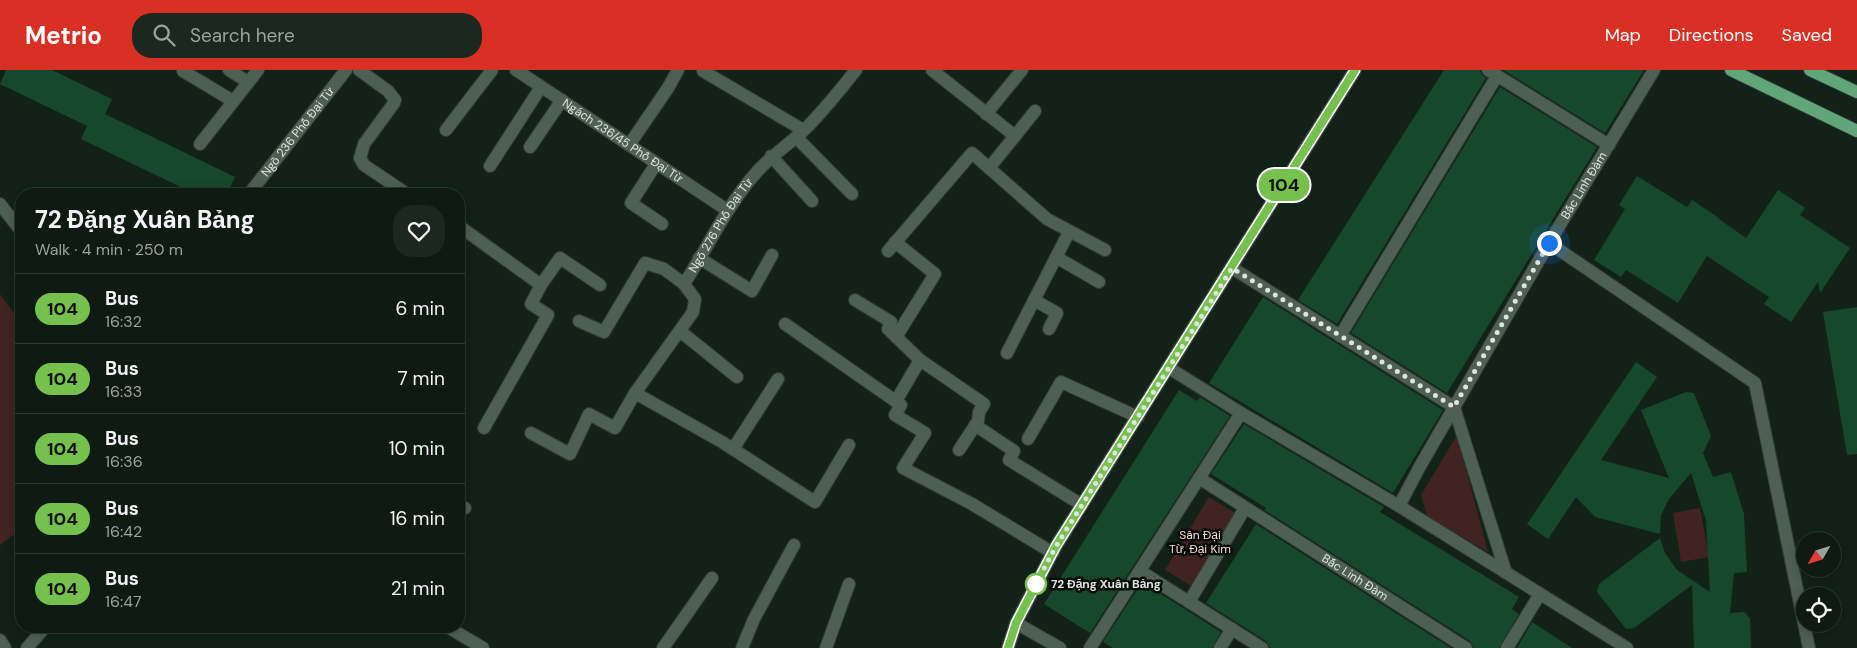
<!DOCTYPE html>
<html lang="en">
<head>
<meta charset="utf-8">
<style>
  body { margin:0; font-family:"DM Sans",sans-serif; background:#1c2720; color:#f1f3f6; height:100vh; display:flex; flex-direction:column; font-size:19px; white-space:nowrap }
  * { box-sizing:border-box; margin:0 }
  p { font-size:16px; color:#9ba19f }
  .icon { flex:none; width:28px; height:28px; fill:none; stroke:currentColor; stroke-width:2; stroke-linecap:round; stroke-linejoin:round }
  .map { position:relative; flex:1; overflow:hidden }
  .drawer { position:absolute; left:15px; top:118px; width:450px; height:445px; display:flex; flex-direction:column; background:#0e1a12; border-radius:20px; box-shadow:0 2px 12px #0003,0 0 0 1px #2e3832 }
  .drawer>* { flex:none }
  .badge { padding:0 10px; border-radius:16px; font-size:18px; line-height:32px }
  .needle { width:32px; rotate:231deg }
  .buttons { position:absolute; left:1796px; top:462px; display:grid; gap:10px }
  .buttons a { display:grid; place-items:center; width:45px; height:45px; border-radius:50%; background:#0e1a12; box-shadow:0 2px 12px #0003,0 0 0 1px #2e3832; font-size:25px }
  .you { position:absolute; width:25px; height:25px; margin:-12px; border:4px solid #fff; border-radius:50%; background:#1a73e8; box-shadow:0 0 0 8px #1a73e833 }
  .map>.badge { position:absolute; translate:-50% -50%; box-shadow:0 0 0 2px #fff }
  .round { display:grid; place-items:center; flex:none; width:52px; height:52px; border-radius:20px; background:#1c2720 }
  .overview { display:flex; align-items:center; justify-content:space-between; height:85px; padding:0 20px }
  h1 { font-size:24px; font-weight:700; line-height:38px }
  ul { padding:0; list-style:none }
  li { display:flex; align-items:center; gap:15px; height:70px; padding:0 20px; border-top:1px solid #2e3832 }
  li div { flex:1 }
  li b { display:block; font-size:19px }
  li em { font-style:normal }
  li .badge { min-width:55px; font-weight:700; text-align:center }
  header { display:flex; align-items:center; gap:30px; box-sizing:border-box; height:70px; padding:0 25px; background:#d93025; color:#fff }
  header strong { font-size:24px }
  nav { display:flex; gap:28px; margin-inline-start:auto; font-size:18px }
  .search { width:350px; height:45px; background:#1c2720; display:flex; align-items:center; gap:12px; box-sizing:border-box; padding:0 18px; border-radius:20px; color:#9ba19f; font-size:19px }
  .map>svg:first-child { display:block }
</style>
</head>
<body>
<header>
<strong>Metrio</strong>
<div class="search"><svg class="icon" aria-label="search" viewBox="0 0 24 24"><circle cx="10" cy="10" r="6"/><path d="M15 15l6 6"/></svg>Search here</div>
<nav><a>Map</a><a>Directions</a><a>Saved</a></nav>
</header>
<div class="map">
<svg width="1857" height="578" viewBox="0 0 1857 578">
  <rect width="100%" height="100%" fill="#122218"/>
  <path fill="#412322" d="M0 224 21 253V459L0 475Z
    M1457 365 1488 482 1427 446 1421 425Z
    M1209 427 1235 443 1191 516 1165 500Z
    M1700 438 1709 487 1681 492 1673 443Z"/>
  <path fill="#17482b" d="M6 0H52L112 29 105 44 235 107 227 124H195L81 69 87 56 0 14Z
    M1444 0H1480L1481 4 1486 8 1337 254 1298 230Z
    M1503 0H1644L1605 63Z
    M1500 17 1597 77 1447 323 1351 263Z
    M1637 106 1687 137 1692 130 1719 148V149L1746 168 1778 120 1805 138 1800 145 1850 178 1820 223 1818 212 1791 252 1764 234 1769 227 1707 186 1678 233 1626 200 1621 207 1594 190 1625 139 1619 135Z
    M1263 227 1443 340 1393 423 1209 313Z
    M1857 237V384L1847 385 1823 242Z
    M1636 292 1657 307 1601 390 1669 408 1641 340 1686 322 1694 323 1711 366 1703 383 1713 407 1731 402 1744 444 1747 502 1734 503 1730 543 1744 542 1750 548 1751 578H1694L1692 515 1634 558 1626 559 1597 522 1599 514 1660 468 1665 483 1677 500 1710 522 1706 451 1691 403 1669 429 1661 445 1660 464 1595 447 1576 427 1548 469 1527 454Z
    M1179 320 1197 331 1200 327 1230 346 1090 563 1044 534Z
    M1244 354 1384 437 1380 442 1519 527 1512 539 1519 544 1499 578H1474L1470 571 1264 440 1266 438 1211 404Z
    M1256 454 1451 578H1270L1266 571 1206 533Z
    M1142 512 1221 562 1212 578H1113L1103 572Z
    M1532 552 1572 578H1517Z"/>
  <g fill="none" stroke-linecap="round" stroke-linejoin="round">
    <g stroke="#313b34" stroke-width="14">
      <g id="minor">
        <path d="M229 0 248 12"/>
        <path d="M359 0 388 21 395 30 394 33 364 74 360 88 364 95 407 124"/>
        <path id="s1" d="M516 0 727 140"/>
        <path d="M932 0 1015 66 989 98"/>
        <path d="M1488 0 1609 75"/>
        <path d="M183 1 233 31"/>
        <path d="M703 1 803 60"/>
        <path d="M986 44 1022 0"/>
        <path d="M446 60 492 0"/>
        <path d="M1015 66 1035 41"/>
        <path d="M796 67 852 124"/>
        <path d="M200 74 258 0"/>
        <path d="M629 75 668 18 678 0"/>
        <path d="M530 77 562 30"/>
        <path d="M771 86 812 131"/>
        <path d="M656 94 631 133 662 154"/>
        <path d="M490 96 541 17"/>
        <path id="s2" d="M249 124 346 0"/>
        <path d="M0 134 21 161"/>
        <path d="M459 156 541 215 531 234 548 245 484 358"/>
        <path d="M895 172 935 204 896 267"/>
        <path d="M1549 173 1755 313 1809 578"/>
        <path d="M888 181 972 83 1047 149 1105 180"/>
        <path d="M1056 187 1099 212"/>
        <path d="M699 188 752 221 772 185"/>
        <path d="M1232 198 1454 337 1506 503"/>
        <path d="M541 215 560 188 600 215"/>
        <path d="M855 230 891 252 888 259 920 290 984 334 979 342 978 351 959 380"/>
        <path d="M1034 230 1057 243 1049 259"/>
        <path d="M579 251 604 262 645 193 664 199 684 214"/>
        <path d="M785 254 901 335 895 345 925 363 903 398 972 434 1053 483"/>
        <path d="M680 261 737 307"/>
        <path d="M1340 266 1497 6"/>
        <path d="M1007 283 1069 162"/>
        <path d="M1169 298 1241 343 1399 436 1627 578"/>
        <path d="M635 323 722 372 815 432 849 375"/>
        <path d="M896 331 920 290"/>
        <path d="M975 355 1014 381 1009 390 1082 435"/>
        <path id="s3" d="M531 363 570 384 589 344 615 358 635 323 693 242 695 229 684 214C708 177 726 137 755 104 769 87 787 76 803 61 823 42 839 21 856 0"/>
        <path d="M1028 369 1061 312 1138 347"/>
        <path d="M733 379 778 309"/>
        <path id="s4" d="M1199 408 1466 578"/>
        <path d="M459 435 465 438"/>
        <path id="s5" d="M1399 436 1419 398 1549 173 1654 0"/>
        <path d="M1140 501 1262 578"/>
        <path d="M1189 532 1245 438"/>
        <path d="M1016 553 1060 578"/>
        <path d="M446 556 483 578"/>
        <path d="M0 570 5 578"/>
        <path d="M27 578 46 556"/>
        <path d="M663 578 712 508"/>
        <path d="M742 578 754 549 794 475"/>
        <path d="M826 578 849 514"/>
        <path d="M1008 578 1016 553 1056 476 1355 0"/>
        <path d="M1090 578 1241 343"/>
        <path d="M1220 578 1232 559"/>
        <path d="M1507 578 1540 524"/>
      </g>
    </g>
    <g stroke="#313b34" stroke-width="14">
      <path id="major" d="M1731 0 1857 61
        M1810 0 1857 22"/>
    </g>
    <use href="#minor" stroke="#4e5f53" stroke-width="12"/>
    <use href="#major" stroke="#61a57a" stroke-width="12"/>
  </g>
  <g fill="none" stroke-linecap="round" stroke-linejoin="round">
    <g stroke="#fff" stroke-width="11">
      <path id="line" d="M1008 578 1016 553 1056 476 1355 0"/>
    </g>
    <use href="#line" stroke="#76c04d" stroke-width="8"/>
    <path stroke="#dce6df" stroke-width="5" stroke-dasharray="0 9" d="M1036 514 1056 476 1232 198 1454 337 1549 173"/>
  </g>
  <circle fill="#fff" stroke="#76c04d" stroke-width="2.5" cx="1036" cy="514" r="10"/>
  <g text-anchor="middle" stroke-width="5" stroke-linejoin="round" paint-order="stroke">
    <g font-size="12" fill="#dce6df" stroke="#040a06">
      <text dy="4" stroke="none"><textPath href="#s2" startOffset="79">Ngõ 236 Phố Đại Từ</textPath></text>
      <text dy="4" stroke="none"><textPath href="#s1" startOffset="128">Ngách 236/45 Phố Đại Từ</textPath></text>
      <text dy="4" stroke="none"><textPath href="#s5" startOffset="370">Bắc Linh Đàm</textPath></text>
      <text dy="4" stroke="none"><textPath href="#s3" startOffset="359">Ngõ 276 Phố Đại Từ</textPath></text>
      <text dy="4" stroke="none"><textPath href="#s4" startOffset="185">Bắc Linh Đàm</textPath></text>
    </g>
    <g font-size="12" fill="#fdd9d7" stroke="#040a06">
      <text x="1200" y="469">Sân Đại<tspan x="1200" dy="14">Từ, Đại Kim</tspan></text>
    </g>
    <g font-size="12" font-weight="bold" fill="#dce6df" stroke="#040a06" text-anchor="start">
      <text x="1051" y="518">72 Đặng Xuân Bảng</text>
    </g>
  </g>
</svg>
<div class="buttons">
<a><svg class="needle" viewBox="-14 -14 28 28"><path d="M0-13l5 13h-10z" fill="#e53935"/><path d="M0 13l5-13h-10z" fill="#9ba19f"/></svg></a>
<a><svg class="icon" aria-label="locate" viewBox="0 0 24 24"><circle cx="12" cy="12" r="6"/><path d="M12 2v4M12 18v4M2 12h4M18 12h4"/></svg></a>
</div>
<div class="you" style="left:1549px;top:173px"></div>
<b class="badge" style="left:1284px;top:115px;background:#76c04d;color:#111">104</b>
<section class="drawer">
<div class="overview"><div><h1>72 Đặng Xuân Bảng</h1><p>Walk · 4 min · 250 m</p></div><a class="round"><svg class="icon" aria-label="heart" viewBox="0 0 24 24"><path d="M12 20l-8-8c-3-5 5-10 8-4 3-6 11-1 8 4z"/></svg></a></div>
<ul>
<li><span class="badge" style="background:#76c04d;color:#111">104</span><div><b>Bus</b><p>16:32</p></div><em>6 min</em></li>
<li><span class="badge" style="background:#76c04d;color:#111">104</span><div><b>Bus</b><p>16:33</p></div><em>7 min</em></li>
<li><span class="badge" style="background:#76c04d;color:#111">104</span><div><b>Bus</b><p>16:36</p></div><em>10 min</em></li>
<li><span class="badge" style="background:#76c04d;color:#111">104</span><div><b>Bus</b><p>16:42</p></div><em>16 min</em></li>
<li><span class="badge" style="background:#76c04d;color:#111">104</span><div><b>Bus</b><p>16:47</p></div><em>21 min</em></li>
</ul>
</section>
</div>
</body>
</html>
